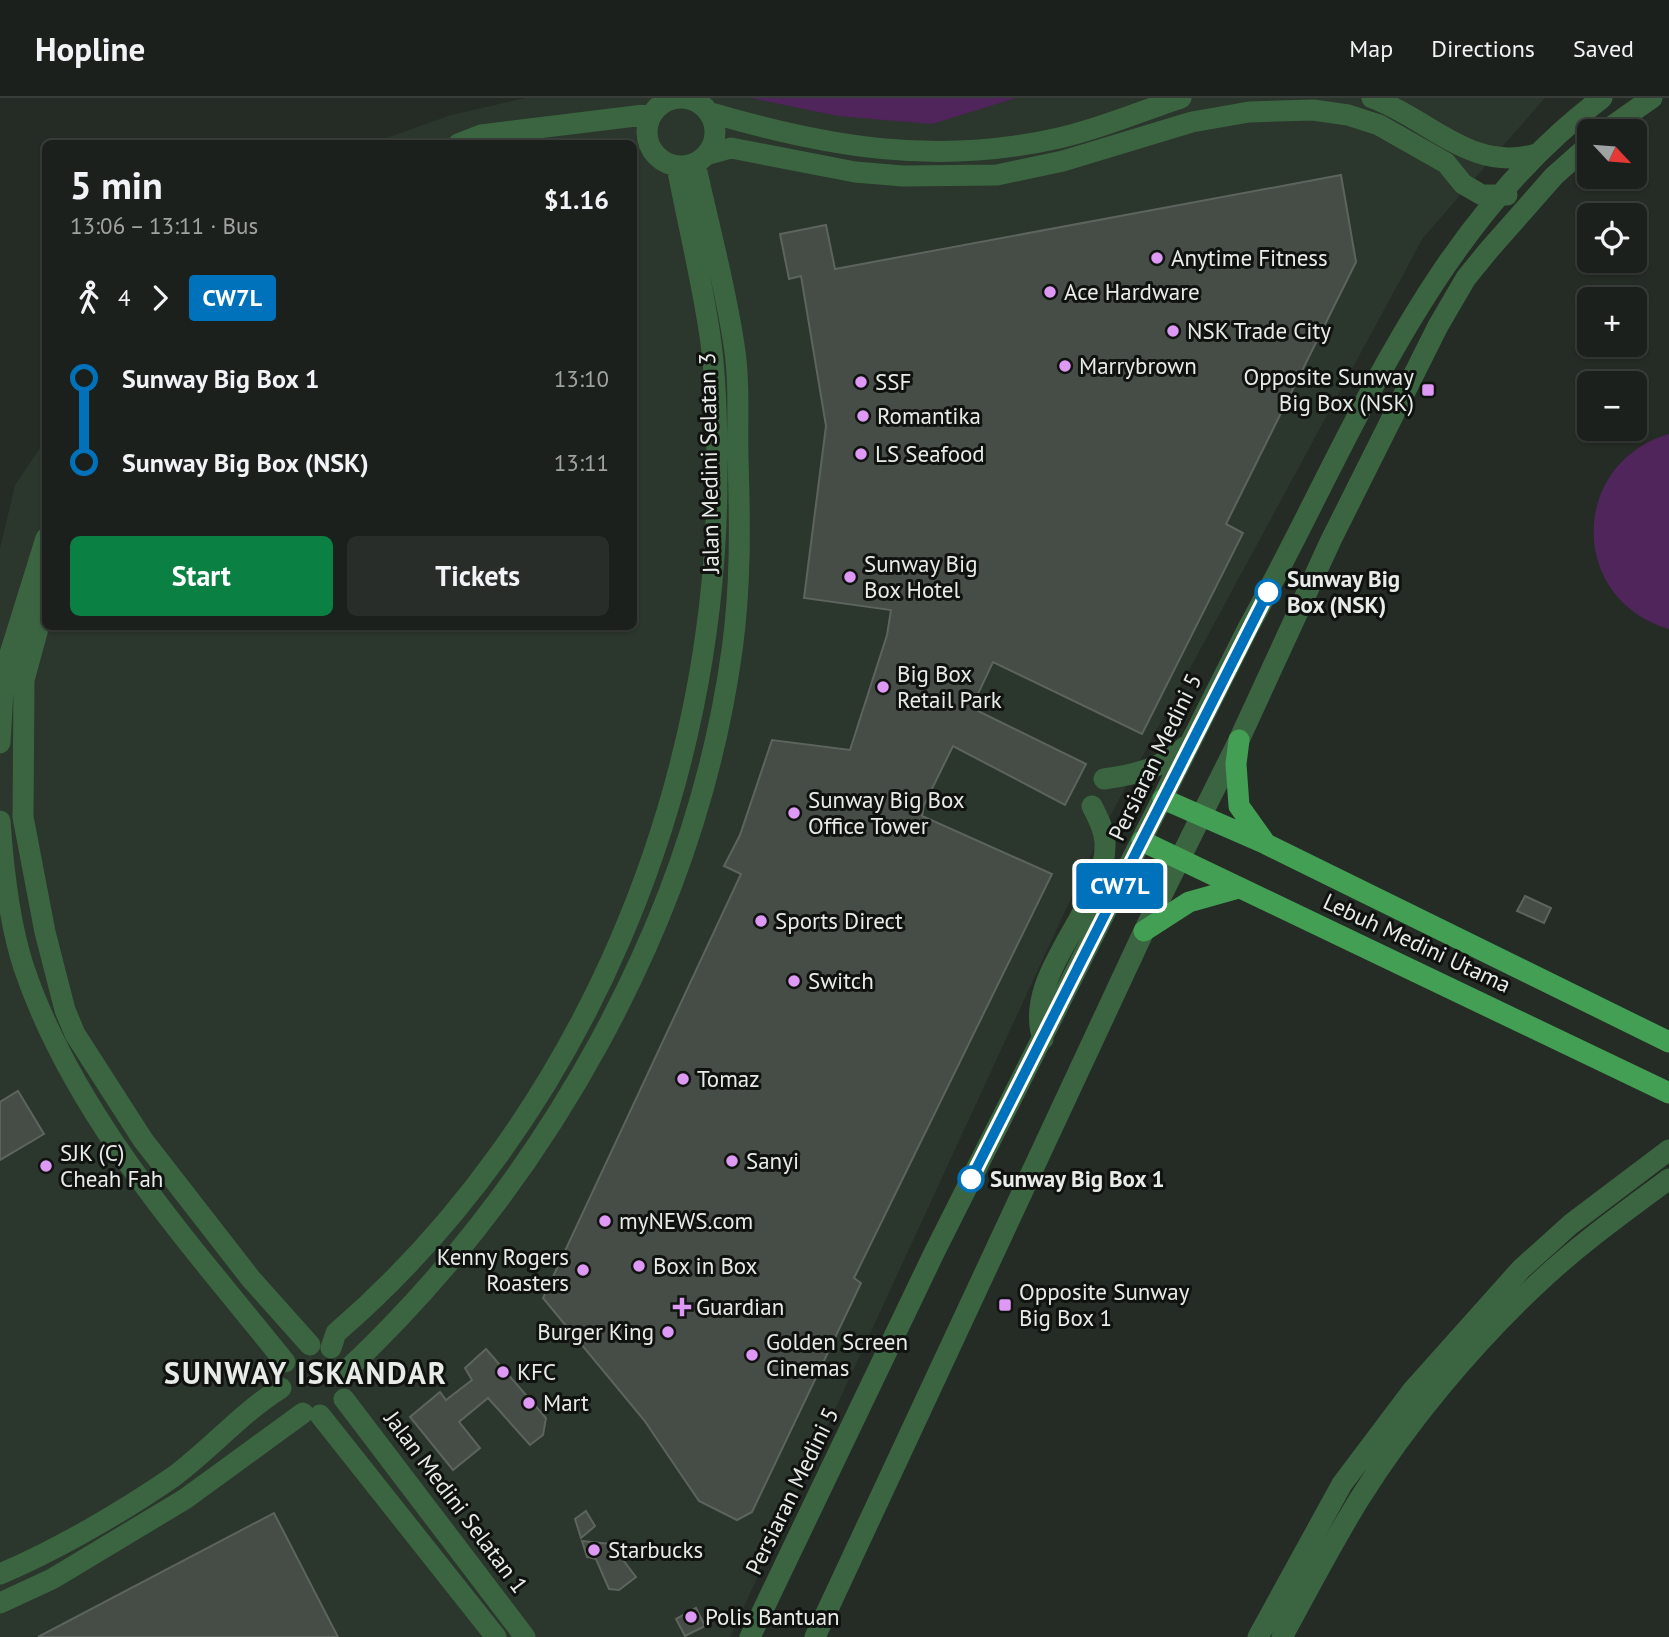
<!DOCTYPE html>
<html lang="en">
<head>
<meta charset="utf-8">
<style>
  body { margin:0; font-family:"PT Sans",sans-serif; background:#292d29; color:#f1f3f6; height:100vh; display:flex; flex-direction:column; font-size:26px; white-space:nowrap }
  * { box-sizing:border-box; margin:0 }
  p { font-size:23px; color:#a0a3a3 }
  .icon { flex:none; width:38px; height:38px; fill:none; stroke:currentColor; stroke-width:2; stroke-linecap:round; stroke-linejoin:round }
  .map { position:relative; flex:1; overflow:hidden }
  .panel { position:absolute; left:42px; top:42px; width:595px; height:490px; display:flex; flex-direction:column; background:#1c201c; border-radius:10px; box-shadow:0 2px 5px #0004,0 0 0 2px #3a3e3b }
  .panel>* { flex:none }
  .badge { padding:0 14px; border-radius:5px; font-size:24px; line-height:46px }
  .needle { width:46px; rotate:116deg }
  .tools { position:absolute; left:1577px; top:21px; display:grid; gap:14px }
  .tools a { display:grid; place-items:center; width:70px; height:70px; border-radius:10px; background:#1c201c; box-shadow:0 2px 5px #0004,0 0 0 2px #3a3e3b; font-size:35px }
  .map>.badge { position:absolute; translate:-50% -50%; box-shadow:0 0 0 4px #fff }
  .legs { display:flex; align-items:center; gap:10px; height:77px; padding:0 28px; font-size:23px }
  .legs p { margin-inline-start:auto }
  .head { display:flex; align-items:center; justify-content:space-between; height:119px; padding:0 28px }
  h1 { font-size:38px; font-weight:700; line-height:52px }
  .cta { display:flex; gap:14px; margin-top:auto; padding:14px 28px }
  .cta a { flex:1; height:80px; border-radius:10px; background:#0b8043; color:#fff; font-size:28px; font-weight:700; line-height:80px; text-align:center }
  .cta a+a { background:#292d29; color:#f1f3f6 }
  ul { padding:0 28px; list-style:none }
  li { display:flex; align-items:center; gap:24px; height:84px; font-size:26px }
  li i { display:grid; place-items:center; width:10px; height:100%; margin:0 9px; background:currentColor }
  li i::after { content:''; width:18px; height:18px; margin:-9px; border:5px solid; border-radius:50%; background:#1c201c }
  li p { margin-inline-start:auto }
  li:first-child i { background:linear-gradient(#0000 50%,currentColor 0) }
  li:last-child i { background:linear-gradient(currentColor 50%,#0000 0) }
  header { display:flex; align-items:center; gap:42px; box-sizing:border-box; height:98px; padding:0 35px; background:#1c201c; border-bottom:2px solid #3a3e3b }
  header strong { font-size:33px }
  nav { display:flex; gap:38px; margin-inline-start:auto; font-size:24px }
  .map>svg:first-child { display:block }
</style>
</head>
<body>
<header>
<strong>Hopline</strong>
<nav><a>Map</a><a>Directions</a><a>Saved</a></nav>
</header>
<div class="map">
<svg width="1669" height="1539" viewBox="0 0 1669 1539">
  <rect width="100%" height="100%" fill="#252b25"/>
  <path fill="#2b362c" d="M525 0H1545L1423 140 1103 731 730 1539H0V450L15 387 45 343 46 528H634V46L372 45 451 17Z"/>
  <path fill="#4f255c" d="M751 0H1016L932 26 838 18Z
    M1669 336V531C1568 502 1569 365 1669 336Z"/>
  <path fill="#464c46" stroke="#5d635d" stroke-width="2" d="M1341 77 1356 164 1226 426 1243 435 1142 636 993 564 975 602 978 613 1086 666 1065 707 953 648 924 707 922 718 1052 776 854 1180 861 1185 752 1414 737 1422 699 1403 644 1322 543 1200 741 776 724 768 740 737 772 642 850 652 887 537 891 512 804 500 826 328 801 178 789 181 780 136 826 127 835 171Z
    M1525 798 1551 810 1544 825 1517 813Z
    M18 993 44 1036 0 1062V1004Z
    M486 1251 546 1320 543 1337 530 1347 488 1300 459 1324 480 1350 453 1372 410 1319 440 1294 446 1302 472 1282 465 1270Z
    M586 1413 595 1428 581 1440 575 1421Z
    M274 1415 338 1539H38Z
    M582 1443 611 1446 636 1479 619 1492 609 1491 596 1461 587 1459Z
    M696 1510 705 1528 685 1538 676 1521Z"/>
  <g fill="none" stroke-linecap="round" stroke-linejoin="round">
    <path stroke="#3b6540" stroke-width="21" d="M1372 0C1430 21 1471 75 1536 56
      M647 34a34 34 0 1 1 68 0a34 34 0 1 1-68 0Z
      M708 14C827 49 936 68 1059 40 1100 31 1141 13 1181 0
      M1605 33 1652 0
      M458 46 481 37 652 16
      M706 57 731 50 855 74 903 78 997 77 1063 63 1192 24 1249 14 1313 12 1348 17 1379 27 1446 65 1463 86 1482 97H1507
      M46 501 24 582 23 719 45 834 65 912 75 936 143 1042 251 1181 310 1247
      M0 645 4 575 46 440
      M1104 681C1137 676 1161 671 1186 648
      M0 723C3 767 10 828 24 870 75 1020 188 1143 285 1264
      M1043 941C1021 876 1108 809 1105 744 1104 731 1098 720 1092 708
      M331 1250 336 1235C582 1023 720 690 717 367 717 327 716 284 711 245 703 186 688 127 677 68
      M348 1271C545 1085 695 822 732 552 741 488 740 424 738 360 737 323 740 283 734 247 725 186 708 125 695 65
      M344 1301 525 1539
      M320 1317 496 1539
      M0 1476C55 1453 124 1413 173 1379 211 1351 241 1315 281 1290
      M0 1505 52 1481 185 1401 303 1315
      M750 1539 935 1153 1248 530C1351 344 1426 132 1602 0
      M815 1539 1144 833 1239 642 1331 442 1438 228 1466 180 1488 153 1554 78 1589 47
      M1258 1539 1342 1386 1412 1293 1521 1171 1571 1126 1669 1052
      M1282 1539C1308 1492 1332 1445 1360 1400 1407 1325 1472 1247 1536 1187 1577 1148 1623 1115 1669 1081"/>
    <path stroke="#429f53" stroke-width="21" d="M1239 642 1236 666 1239 708 1266 746
      M1163 701 1266 746 1669 944
      M1142 743 1669 995
      M1144 833 1189 804 1239 790"/>
  </g>
  <g fill="none" stroke-linecap="round" stroke-linejoin="round">
    <g stroke="#fff" stroke-width="16">
      <path id="line-1" d="M971 1081 1268 494"/>
    </g>
    <use href="#line-1" stroke="#0072bc" stroke-width="10"/>
  </g>
  <g fill="#dd99f3" stroke="#101210" stroke-width="2.5">
    <circle cx="1157" cy="160" r="7"/>
    <circle cx="1050" cy="194" r="7"/>
    <circle cx="1173" cy="233" r="7"/>
    <circle cx="1065" cy="268" r="7"/>
    <circle cx="861" cy="284" r="7"/>
    <rect x="1421" y="285" width="14" height="14" rx="3.5"/>
    <circle cx="863" cy="318" r="7"/>
    <circle cx="861" cy="356" r="7"/>
    <circle cx="850" cy="479" r="7"/>
    <circle cx="883" cy="589" r="7"/>
    <circle cx="794" cy="715" r="7"/>
    <circle cx="761" cy="823" r="7"/>
    <circle cx="794" cy="883" r="7"/>
    <circle cx="683" cy="981" r="7"/>
    <circle cx="732" cy="1063" r="7"/>
    <circle cx="46" cy="1068" r="7"/>
    <circle cx="605" cy="1123" r="7"/>
    <circle cx="639" cy="1168" r="7"/>
    <circle cx="583" cy="1172" r="7"/>
    <rect x="998" y="1200" width="14" height="14" rx="3.5"/>
    <path d="M678.5 1198.5h7v7h7v7h-7v7h-7v-7h-7v-7h7z"/>
    <circle cx="668" cy="1234" r="7"/>
    <circle cx="752" cy="1257" r="7"/>
    <circle cx="503" cy="1274" r="7"/>
    <circle cx="529" cy="1305" r="7"/>
    <circle cx="594" cy="1452" r="7"/>
    <circle cx="691" cy="1519" r="7"/>
  </g>
  <g fill="#fff" stroke="#0072bc" stroke-width="3.5">
    <circle cx="1268" cy="494" r="12"/>
    <circle cx="971" cy="1081" r="12"/>
  </g>
  <g text-anchor="middle" stroke-width="6" stroke-linejoin="round" paint-order="stroke">
    <g font-size="23" fill="#e8ece9" stroke="#101210" text-anchor="start">
      <text x="1171" y="168">Anytime Fitness</text>
      <text x="1064" y="202">Ace Hardware</text>
      <text x="1187" y="241">NSK Trade City</text>
      <text x="1079" y="276">Marrybrown</text>
      <text x="1414" y="287" text-anchor="end">Opposite Sunway<tspan x="1414" dy="26">Big Box (NSK)</tspan></text>
      <text x="875" y="292">SSF</text>
      <text x="877" y="326">Romantika</text>
      <text x="875" y="364">LS Seafood</text>
      <text x="864" y="474">Sunway Big<tspan x="864" dy="26">Box Hotel</tspan></text>
      <text x="897" y="584">Big Box<tspan x="897" dy="26">Retail Park</tspan></text>
      <text x="808" y="710">Sunway Big Box<tspan x="808" dy="26">Office Tower</tspan></text>
      <text x="775" y="831">Sports Direct</text>
      <text x="808" y="891">Switch</text>
      <text x="697" y="989">Tomaz</text>
      <text x="60" y="1063">SJK (C)<tspan x="60" dy="26">Cheah Fah</tspan></text>
      <text x="746" y="1071">Sanyi</text>
      <text x="619" y="1131">myNEWS.com</text>
      <text x="569" y="1167" text-anchor="end">Kenny Rogers<tspan x="569" dy="26">Roasters</tspan></text>
      <text x="653" y="1176">Box in Box</text>
      <text x="1019" y="1202">Opposite Sunway<tspan x="1019" dy="26">Big Box 1</tspan></text>
      <text x="696" y="1217">Guardian</text>
      <text x="654" y="1242" text-anchor="end">Burger King</text>
      <text x="766" y="1252">Golden Screen<tspan x="766" dy="26">Cinemas</tspan></text>
      <text x="517" y="1282">KFC</text>
      <text x="543" y="1313">Mart</text>
      <text x="608" y="1460">Starbucks</text>
      <text x="705" y="1527">Polis Bantuan</text>
    </g>
    <g font-size="23" fill="#e8ece9" stroke="#101210">
      <text transform="translate(709 365) rotate(-91)" y="8">Jalan Medini Selatan 3</text>
      <text transform="translate(1155 659) rotate(-64)" y="8">Persiaran Medini 5</text>
      <text transform="translate(1417 845) rotate(25)" y="8">Lebuh Medini Utama</text>
      <text transform="translate(792 1393) rotate(-64)" y="8">Persiaran Medini 5</text>
      <text transform="translate(456 1404) rotate(53)" y="8">Jalan Medini Selatan 1</text>
    </g>
    <g font-size="23" font-weight="bold" fill="#e8ece9" stroke="#101210" text-anchor="start">
      <text x="1287" y="489">Sunway Big<tspan x="1287" dy="26">Box (NSK)</tspan></text>
      <text x="990" y="1089">Sunway Big Box 1</text>
    </g>
    <g font-size="30" font-weight="bold" letter-spacing="2" fill="#e8ece9" stroke="#101210">
      <text x="306" y="1286">SUNWAY ISKANDAR</text>
    </g>
  </g>
</svg>
<div class="tools">
<a><svg class="needle" viewBox="-14 -14 28 28"><path d="M0-13l5 13h-10z" fill="#e53935"/><path d="M0 13l5-13h-10z" fill="#a0a3a3"/></svg></a>
<a><svg class="icon" aria-label="locate" viewBox="0 0 24 24"><circle cx="12" cy="12" r="6"/><path d="M12 2v4M12 18v4M2 12h4M18 12h4"/></svg></a>
<a>+</a>
<a>−</a>
</div>
<b class="badge" style="left:1120px;top:788px;background:#0072bc;color:#fff">CW7L</b>
<section class="panel">
<div class="head"><div><h1>5 min</h1><p>13:06 – 13:11 · Bus</p></div><b>$1.16</b></div>
<div class="legs"><svg class="icon" aria-label="walk" viewBox="0 0 24 24"><circle cx="13" cy="4" r="2"/><path d="M13 8l-2 6 4 7M11 14l-3 7M7 12l3-4h3l4 4"/></svg>4<svg class="icon" aria-label="forward" viewBox="0 0 24 24"><path d="M9 5l7 7-7 7"/></svg><b class="badge" style="background:#0072bc;color:#fff">CW7L</b></div>
<ul>
<li><i style="color:#0072bc"></i><b>Sunway Big Box 1</b><p>13:10</p></li>
<li><i style="color:#0072bc"></i><b>Sunway Big Box (NSK)</b><p>13:11</p></li>
</ul>
<div class="cta"><a>Start</a><a>Tickets</a></div>
</section>
</div>
</body>
</html>
